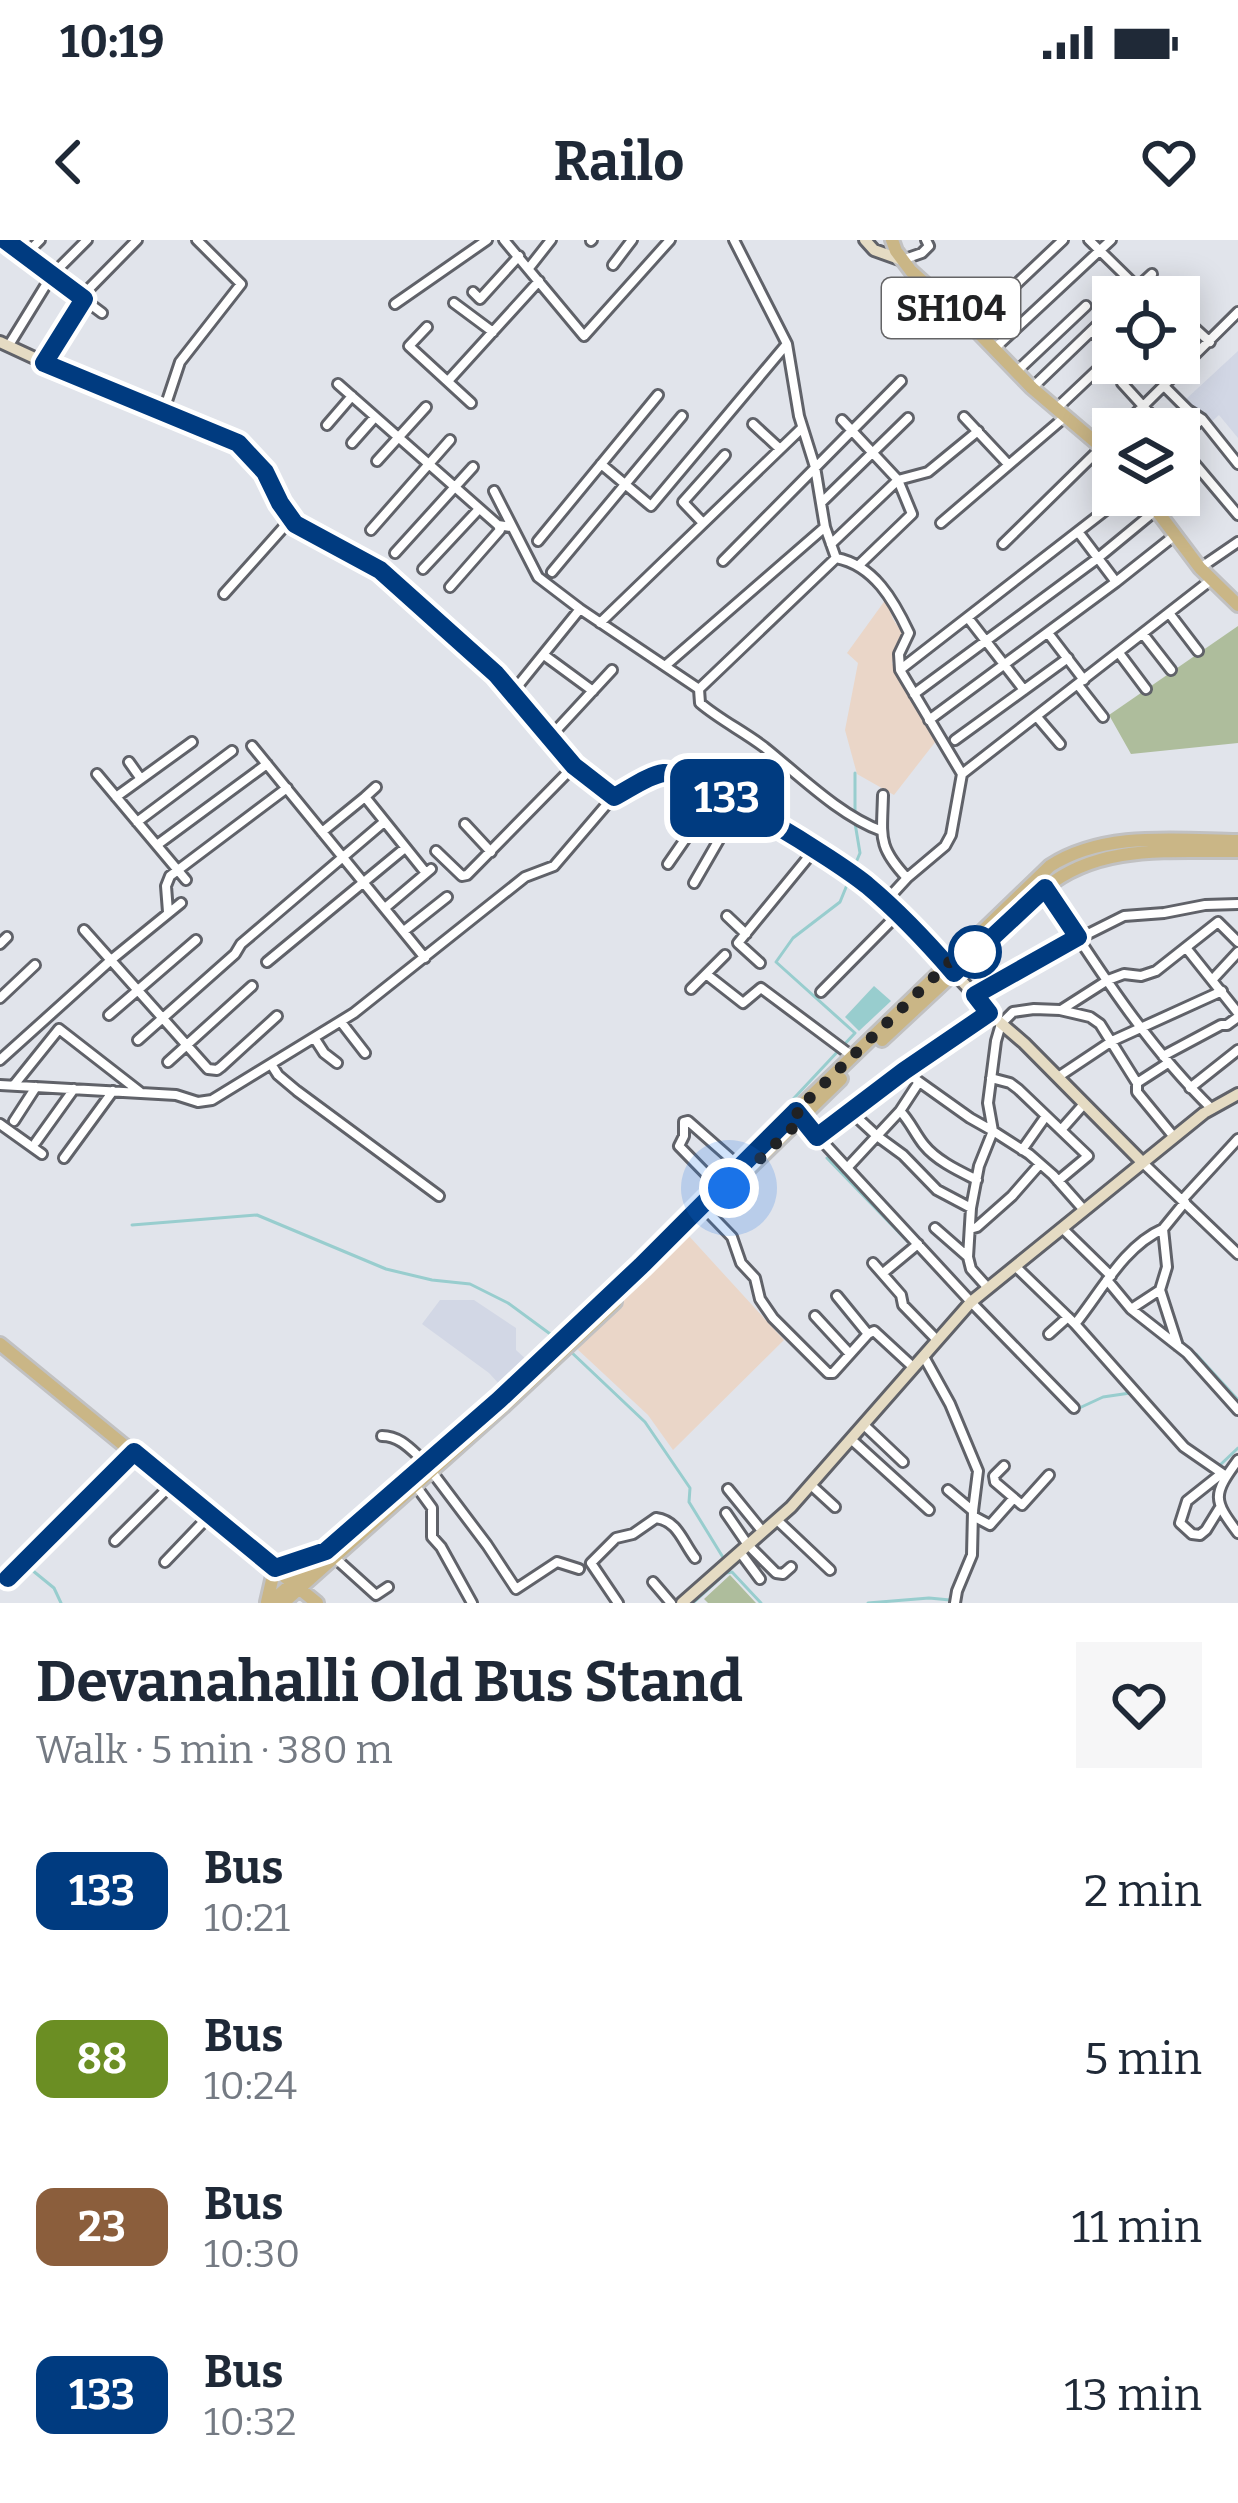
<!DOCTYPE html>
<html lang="en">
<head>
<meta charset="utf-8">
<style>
  body { margin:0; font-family:Bitter,serif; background:#f6f6f7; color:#1f2937; height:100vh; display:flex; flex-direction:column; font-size:45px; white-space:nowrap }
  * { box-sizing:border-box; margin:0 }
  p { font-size:39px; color:#747a83 }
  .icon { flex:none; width:66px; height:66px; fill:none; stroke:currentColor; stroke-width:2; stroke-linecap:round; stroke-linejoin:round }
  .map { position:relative; height:1363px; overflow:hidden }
  .details { display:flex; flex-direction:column; background:#fff; flex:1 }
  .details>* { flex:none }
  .badge { padding:0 24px; border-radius:18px; font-size:42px; line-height:78px }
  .fabs { position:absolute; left:1092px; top:36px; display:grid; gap:24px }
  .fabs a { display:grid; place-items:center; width:108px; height:108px; border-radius:0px; background:#fff; box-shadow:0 6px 30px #0003; font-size:60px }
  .you { position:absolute; width:60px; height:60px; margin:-30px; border:9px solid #fff; border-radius:50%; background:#1a73e8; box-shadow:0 0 0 18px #1a73e833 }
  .map>.badge { position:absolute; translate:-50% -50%; box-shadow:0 0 0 6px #fff }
  .round { display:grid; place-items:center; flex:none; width:126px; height:126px; border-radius:0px; background:#f6f6f7 }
  .headline { display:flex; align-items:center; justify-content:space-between; height:204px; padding:0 36px }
  h1 { font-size:57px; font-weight:700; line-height:90px }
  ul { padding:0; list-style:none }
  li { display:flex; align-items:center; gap:36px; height:168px; padding:0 36px }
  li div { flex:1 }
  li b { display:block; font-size:45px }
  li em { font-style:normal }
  li .badge { min-width:132px; font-weight:700; text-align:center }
  .status { display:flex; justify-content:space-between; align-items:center; height:84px; padding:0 60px; background:#fff; direction:ltr }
  .status svg { height:33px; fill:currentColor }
  header { display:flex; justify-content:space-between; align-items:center; height:156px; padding:0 36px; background:#fff; font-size:54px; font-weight:700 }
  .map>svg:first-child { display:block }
</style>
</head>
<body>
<div class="status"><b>10:19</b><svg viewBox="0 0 49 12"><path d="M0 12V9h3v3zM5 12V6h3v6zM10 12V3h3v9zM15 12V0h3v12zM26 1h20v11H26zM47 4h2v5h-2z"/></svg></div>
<header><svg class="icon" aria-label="back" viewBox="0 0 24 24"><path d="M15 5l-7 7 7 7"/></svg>Railo<svg class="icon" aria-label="heart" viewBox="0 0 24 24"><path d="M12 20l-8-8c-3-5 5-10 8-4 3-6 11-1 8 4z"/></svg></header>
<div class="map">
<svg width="1238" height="1363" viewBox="0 0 1238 1363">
  <rect width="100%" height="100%" fill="#e1e4eb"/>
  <path fill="#d2d7e5" d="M1238 111V198L1219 175 1209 184 1185 160Z
    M440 1060H474L516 1088V1110L528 1121 501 1146 489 1133 422 1084Z"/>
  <path fill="#ead6c8" d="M886 359 893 379 903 394 892 423 936 501 894 555 857 534 845 490 858 423 847 413Z
    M689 996 784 1100 673 1210 648 1175 575 1107Z"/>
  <path fill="#aebd9c" d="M1238 386V503L1131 514 1109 475Z
    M730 1335 756 1363H708L704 1359Z"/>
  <path fill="#98cdce" d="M874 746 891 761 859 791 845 777Z"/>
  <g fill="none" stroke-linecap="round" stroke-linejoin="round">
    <path stroke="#98cdce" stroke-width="3" d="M855 573V533
      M852 632 860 613 855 583
      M782 871 855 793 776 722 793 698 840 662 849 640
      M827 918 967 1063
      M132 985 257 975 386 1029 432 1040 470 1044 508 1063 557 1099
      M569 1110 645 1182 690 1248 689 1262 724 1319
      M1196 1114 1238 1160
      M1075 1170 1103 1157 1130 1153 1134 1155
      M1184 1211 1210 1230
      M1219 1226 1238 1208
      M27 1326 54 1348 61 1363
      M693 1363 726 1333 732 1332 761 1363
      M868 1363 929 1358 950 1360"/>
    <g stroke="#606269" stroke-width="14">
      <path id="street" d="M5 0 102 73
        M504 0 584 96 670 0
        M734 0 787 104 799 176 815 227 825 287 836 318C874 325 894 361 909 393L899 414 900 430 962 534 951 595 945 606 907 638 885 662
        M1089 0 1137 47
        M591 1 592 0
        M25 15 40 0
        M902 20 922 13 929 6 926 0
        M613 25 632 0
        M529 28 551 0
        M473 52 480 59 519 16
        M81 57 137 0
        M1127 57 1152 34
        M1172 57 1176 53
        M454 63 493 92
        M395 64 487 0
        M1188 82 1210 102
        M973 85 1063 0
        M427 87 409 106 471 163
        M1092 91 1113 112
        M9 105 52 35 87 0
        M994 109 1111 0
        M1179 113 1187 125
        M44 123 84 59
        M1016 132 1086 66
        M448 141 539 41
        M1122 143 1164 189
        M338 144 498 285 511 287
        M1164 146 1188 170 1202 179 1238 224
        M1032 148 1113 70
        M1057 168 1113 115
        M163 173 180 122 241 44 197 0
        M964 177 1008 224
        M842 180 898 240 912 274 858 326
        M753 184 780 209
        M327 185 352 156
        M1120 189 1238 72
        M1179 200 1202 179
        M352 203 375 177
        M1179 205 1238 275
        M377 221 426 167
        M601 224 651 266 786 105
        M494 251 538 337 580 369 699 449 700 463C720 480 743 491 764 507 799 535 840 576 882 591
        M822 262 908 178
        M703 283 683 262 725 215
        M941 283 1066 176
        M371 290 450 200
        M1079 293 1116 342
        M538 301 658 155
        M831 304 898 240 928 232 978 191
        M1003 304 1113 196
        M395 313 473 227
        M723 321 901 141
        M1200 328 1238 302
        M423 329 479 269
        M552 332 682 176
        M450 347 500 290 498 285
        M224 354 291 279
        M1169 373 1198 411
        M968 378 1024 450
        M600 383 802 188
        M1048 393 1084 440
        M1143 394 1171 430
        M1119 413 1146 449
        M544 415 593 451
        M665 426 825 287
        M901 429 1125 255
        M1078 445 1103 477
        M699 449 836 318
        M512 453 580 369
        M914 454 1098 318 1155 271
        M1037 477 1060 504
        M929 480 1116 342 1174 296
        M550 497 612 430
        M955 500 1068 418
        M252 506 425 718
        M129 522 141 539
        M97 534 186 640
        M962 534 1211 340
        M376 547 365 557 426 633
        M883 555C882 597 877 606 907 638
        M116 557 192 502
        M137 582 232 511
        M465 584 491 612
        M322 592 365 557
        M157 605 267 524
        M436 611 462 636 467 635 574 526
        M668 624 695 585 720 598
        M694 643 739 565
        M1046 649C1096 725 1146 805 1212 869
        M385 668 431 629
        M168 672 166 646 170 636 287 548
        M727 676 746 694
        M84 690 208 829 217 830 221 827 277 776
        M404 691 447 657
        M0 704 7 697
        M1187 709 1238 773
        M267 722 405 608
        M760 723 738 703 815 609
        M706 734 743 763 761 748 852 816
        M1213 739 1238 712
        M691 749 725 715
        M821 752 898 674
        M975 755 1022 727 1124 676 1164 673 1205 665 1238 664
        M0 758 35 725
        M1061 770 1108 740 1124 734 1141 736 1156 731 1218 682 1238 702
        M109 775 196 700
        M341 782 365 813
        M315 799 324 813 337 823
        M138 800 235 714 241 704 384 582
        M1163 816 1221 785H1227L1238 777
        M0 820 111 720 181 663
        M168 822 252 746
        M271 824 278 835 297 851 439 956
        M904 831 970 878 993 891 979 926 971 968 968 1017 971 1029 988 1048
        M1058 837 1112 801 1222 751
        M991 838 1010 843 1018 849 1088 916 1058 941
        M1137 843 1168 823
        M0 845 176 855 198 862 212 860 354 773 525 637 554 626 613 557
        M14 845 59 789 140 852
        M1190 848 1238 810
        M850 871 877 896 903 915 937 950 971 968
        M900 871C910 881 915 894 924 905 937 921 959 931 977 940
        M800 877 971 1062 1074 1168
        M14 881 36 847
        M0 884 42 914
        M1061 890 1084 864
        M817 897 904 831 989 773
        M36 902 74 849
        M1022 910 1046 876
        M64 918 113 851
        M1142 922 1238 1014
        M847 928 900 871 919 842
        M718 946 679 906 684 896V882L688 881 738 925
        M1182 960 1238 899
        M706 970 732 997 741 1023 755 1038 760 1059 773 1078 828 1133H833L868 1094
        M1084 970 1053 935 1029 914 993 891 988 863 996 801 1001 784 1013 772 1034 769 1060 770 1090 777 1100 784 1137 843V852L1174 897
        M935 988 967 1016
        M1062 988 1111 1036
        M970 989 977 987 1012 956 1040 924
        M873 1023 901 1055 903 1065 937 1100
        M1016 1027 1075 1084 1184 1207 1226 1236
        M883 1033 918 1004
        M1107 1040 1131 1069 1187 1113 1238 1170
        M1160 1050 1178 1106
        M837 1056 868 1094 874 1091 913 1127
        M1131 1069 1160 1050 1167 1027 1163 989 1185 962
        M815 1076 850 1114
        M1075 1084C1101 1052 1124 1006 1163 989
        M1049 1094 1068 1077
        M924 1117 950 1164 978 1231 973 1271 972 1315 957 1351 955 1363
        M864 1185 903 1222
        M382 1196C401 1196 412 1211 426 1223
        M852 1200 929 1270
        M1238 1220C1212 1255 1213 1260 1238 1293
        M1004 1226 994 1236 995 1242 1022 1265 1049 1235
        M432 1232 487 1305 516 1349 557 1322 579 1329
        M811 1245 835 1267
        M416 1246 432 1268V1297L441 1307 472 1363
        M728 1249 763 1292
        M948 1250 973 1271
        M1219 1269 1206 1290 1200 1295 1192 1294 1180 1283 1187 1261 1221 1234
        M726 1273 748 1305 776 1333 783 1334 791 1327
        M973 1276 990 1285 1013 1259
        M777 1280 830 1330
        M115 1301 171 1245
        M740 1312 760 1339
        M335 1318 376 1355 388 1347
        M165 1322 210 1275
        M8 1338 132 1213
        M653 1342 671 1363
        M618 1363 591 1323 616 1298 633 1294 656 1278C678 1281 682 1301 695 1318"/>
    </g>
    <g stroke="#606269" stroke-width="16">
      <path id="secondary" d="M865 0 874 10 902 20
        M0 102 93 145 238 203 265 232 280 263 295 284 380 330 496 434 574 526 613 557 664 533 688 538 739 565 826 616 866 644 898 674 975 755 989 773 1024 803 1142 922
        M682 1363 791 1267 971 1062 1204 873 1238 854"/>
    </g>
    <g stroke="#c1c1c2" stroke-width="18">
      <path id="primary" d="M892 0 896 11 911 31 972 86 1032 148 1113 217
        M1145 255 1200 328 1238 365
        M882 800 1045 648C1100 603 1171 612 1238 611
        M731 946 841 839
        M0 1104 317 1363
        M267 1362 275 1327 318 1313
        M270 1363 499 1159 631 1035 746 919 1050 626C1104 591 1176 600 1238 601
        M283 1363 505 1165 615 1062"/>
    </g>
    <use href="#street" stroke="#fff" stroke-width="8"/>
    <use href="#secondary" stroke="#e5dbc3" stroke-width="10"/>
    <use href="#primary" stroke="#cab686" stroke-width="12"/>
  </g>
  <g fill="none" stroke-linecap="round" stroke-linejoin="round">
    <g stroke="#fff" stroke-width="27">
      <path id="line" d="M5 0 84 59 44 123 238 203 265 232 280 263 295 284 380 330 496 434 574 526 614 557C628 550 648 535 664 533 695 531 841 623 868 646 899 672 928 703 954 733L1045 648 1078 697 975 755 989 773 904 831 817 897 796 871 641 1026 499 1160 326 1311 275 1328 134 1212 8 1338"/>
    </g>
    <use href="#line" stroke="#003b80" stroke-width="18"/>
    <path stroke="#212224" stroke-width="12" stroke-dasharray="0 21.6" d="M729 948 802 879 796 871 968 704 975 712"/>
  </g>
  <circle fill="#fff" stroke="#003b80" stroke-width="6" cx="975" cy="712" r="24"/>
  <g text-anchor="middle" stroke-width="10" stroke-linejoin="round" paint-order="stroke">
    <rect fill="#fff" stroke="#646466" stroke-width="3" x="882" y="38" width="138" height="60" rx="9"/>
    <g font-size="36" font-weight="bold" fill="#212224">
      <text x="951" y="81">SH104</text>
    </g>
  </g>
</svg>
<div class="fabs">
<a><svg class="icon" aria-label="locate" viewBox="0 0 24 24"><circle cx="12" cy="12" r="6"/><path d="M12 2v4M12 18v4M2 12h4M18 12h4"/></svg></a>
<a><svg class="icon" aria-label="layers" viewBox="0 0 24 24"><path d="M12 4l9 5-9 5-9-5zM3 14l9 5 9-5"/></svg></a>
</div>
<div class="you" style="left:729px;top:948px"></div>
<b class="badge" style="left:727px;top:558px;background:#003b80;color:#fff">133</b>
</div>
<section class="details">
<div class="headline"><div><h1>Devanahalli Old Bus Stand</h1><p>Walk · 5 min · 380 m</p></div><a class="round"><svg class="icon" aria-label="heart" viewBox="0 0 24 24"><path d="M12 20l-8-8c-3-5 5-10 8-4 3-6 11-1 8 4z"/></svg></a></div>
<ul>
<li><span class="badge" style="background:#003b80;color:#fff">133</span><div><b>Bus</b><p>10:21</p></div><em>2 min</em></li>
<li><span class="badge" style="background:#6b8e23;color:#fff">88</span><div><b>Bus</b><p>10:24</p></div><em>5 min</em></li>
<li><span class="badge" style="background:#8b5e3c;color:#fff">23</span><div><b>Bus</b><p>10:30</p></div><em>11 min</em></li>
<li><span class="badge" style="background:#003b80;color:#fff">133</span><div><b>Bus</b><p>10:32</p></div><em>13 min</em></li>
</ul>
</section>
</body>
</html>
